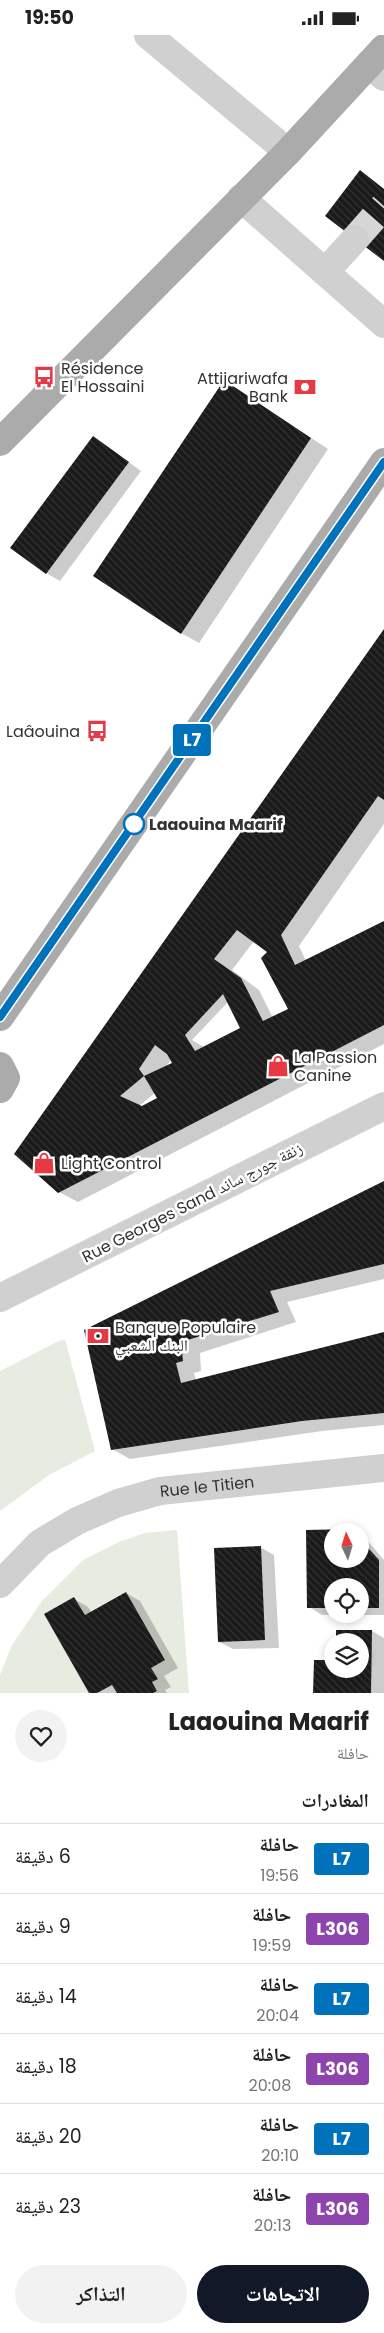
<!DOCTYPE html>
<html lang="ar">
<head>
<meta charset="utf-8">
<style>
  body { margin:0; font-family:Poppins,"Noto Naskh Arabic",sans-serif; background:#f2f2f2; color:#222; direction:rtl; height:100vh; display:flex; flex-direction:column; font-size:19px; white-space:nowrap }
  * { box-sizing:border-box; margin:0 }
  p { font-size:16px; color:#767676 }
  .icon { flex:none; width:28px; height:28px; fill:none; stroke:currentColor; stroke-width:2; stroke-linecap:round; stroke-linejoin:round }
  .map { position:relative; height:1658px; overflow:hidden; direction:ltr }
  .drawer { display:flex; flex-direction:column; background:#fff; flex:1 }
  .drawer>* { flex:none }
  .badge { padding:0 10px; border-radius:4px; font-size:18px; line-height:32px }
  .needle { width:32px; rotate:356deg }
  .fabs { position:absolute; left:324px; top:1488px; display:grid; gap:10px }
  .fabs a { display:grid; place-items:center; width:45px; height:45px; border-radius:50%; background:#fff; box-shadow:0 2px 8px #0003; font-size:25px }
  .map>.badge { position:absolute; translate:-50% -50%; box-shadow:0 0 0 2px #fff }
  h2 { padding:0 15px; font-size:19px; line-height:45px }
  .round { display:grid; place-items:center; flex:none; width:52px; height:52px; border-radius:26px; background:#f2f2f2 }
  .overview { display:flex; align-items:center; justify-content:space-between; height:85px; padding:0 15px }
  h1 { font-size:24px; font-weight:700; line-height:38px }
  .action { display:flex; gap:10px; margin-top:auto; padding:10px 15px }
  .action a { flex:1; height:58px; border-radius:30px; background:#111827; color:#fff; font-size:20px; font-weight:700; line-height:58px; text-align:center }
  .action a+a { background:#f2f2f2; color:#222 }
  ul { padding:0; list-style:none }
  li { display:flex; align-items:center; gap:15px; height:70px; padding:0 15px; border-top:1px solid #e0e0e0 }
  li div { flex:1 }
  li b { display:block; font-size:19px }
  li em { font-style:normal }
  li .badge { min-width:55px; font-weight:700; text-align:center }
  .status { display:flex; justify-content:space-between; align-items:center; height:35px; padding:0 25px; background:#fff; direction:ltr }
  .status svg { height:14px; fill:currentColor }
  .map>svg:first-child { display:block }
</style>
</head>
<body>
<div class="status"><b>19:50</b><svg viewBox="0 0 49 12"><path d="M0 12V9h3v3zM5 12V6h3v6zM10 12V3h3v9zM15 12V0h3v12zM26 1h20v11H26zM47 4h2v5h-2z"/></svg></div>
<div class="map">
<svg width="384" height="1658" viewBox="0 0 384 1658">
  <defs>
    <pattern id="building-back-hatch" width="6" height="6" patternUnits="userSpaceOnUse" patternTransform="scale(1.25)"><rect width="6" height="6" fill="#1a1a1a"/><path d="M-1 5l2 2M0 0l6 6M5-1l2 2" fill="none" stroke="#333"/></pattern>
  </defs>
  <rect width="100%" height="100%" fill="#fff"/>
  <path fill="#e6ecdf" d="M61 1305H65L66 1308 95 1416 49 1440 0 1476V1336Z
    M177 1495 189 1658H153L157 1655 152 1647 158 1644 151 1633 165 1624 126 1557 85 1580 74 1562 44 1579 89 1658H0V1640L12 1610 42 1566 83 1525 119 1507 145 1498Z"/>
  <path fill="#0003" fill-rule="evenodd" d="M224 346 328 414 199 608 181 598Z
    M93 402 141 436 60 546 46 538Z
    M384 596V789L299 911 306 926 384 887V1009L78 1167 59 1157ZM254 906 269 917 289 974 273 983 259 955 232 935ZM228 967 242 993 204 1012 192 1005ZM171 1024 173 1028 166 1032ZM155 1058 158 1063 142 1072 139 1071Z
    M384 1148V1244L287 1267 296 1287 200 1318 201 1336 194 1338 196 1346 384 1298V1390L322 1396 130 1424 112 1414 85 1296Z
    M308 1496H353H332V1524H360V1500L366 1504 384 1525V1580H322L309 1572ZM332 1551H360V1579H332Z
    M260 1512 274 1520 279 1613 233 1614 219 1607Z
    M126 1558 140 1566 178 1633 164 1641 171 1652 165 1655 167 1658H91L74 1564 88 1572 92 1578Z
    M337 1596H372L384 1603V1658H315V1626H332V1634H360V1606H337Z"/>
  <path fill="url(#building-back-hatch)" fill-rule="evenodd" d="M360 135 384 154V226L325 181Z
    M224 345 311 403 181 599 93 541Z
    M93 401 129 427 46 539 10 513Z
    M384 594V765L378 761 281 900 295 930 384 886V990L58 1158 14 1119ZM237 895 267 917 261 923 288 974 263 986 241 943 214 924ZM223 959 240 993 195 1016 185 1000ZM155 1010 167 1019 172 1028 144 1041 139 1034ZM144 1041 157 1063 142 1071 120 1061Z
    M384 1146V1229L270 1256 279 1277 181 1307 183 1326 176 1328 181 1348 384 1297V1378L302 1386 111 1415 84 1295Z
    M352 1494 354 1496H332V1524H360V1504L379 1525V1573H360V1551H332V1573H307L306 1495Z
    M261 1511 265 1605 218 1607 214 1513Z
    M126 1557 165 1625 151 1633 158 1644 152 1647 157 1656 153 1658H117L112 1650 97 1658H89L44 1579 74 1562 85 1580Z
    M336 1595H372L371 1658H313L314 1625H332V1634H360V1606H336Z"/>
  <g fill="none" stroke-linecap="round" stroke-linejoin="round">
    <path stroke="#d6d6d6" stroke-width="28" stroke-dasharray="28 14" stroke-linecap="butt" d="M355 204 384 171"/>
    <g stroke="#d0d0d0" stroke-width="28">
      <path d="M148 0 288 117"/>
      <path d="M369 29 384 42"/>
      <path d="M241 163 384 289"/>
      <path d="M325 237 355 204"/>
      <path d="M0 1263 384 1071"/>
      <path id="s1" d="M0 1549 40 1508 77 1486 118 1468 160 1456 384 1433"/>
    </g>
    <path stroke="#ababab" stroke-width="28" d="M0 407 288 117 384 13
      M0 982 384 427
      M0 1031 6 1043 0 1054"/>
  </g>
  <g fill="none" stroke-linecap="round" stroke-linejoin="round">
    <g stroke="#fff" stroke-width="11">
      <path id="line" d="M0 982 384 427"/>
    </g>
    <use href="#line" stroke="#0072bc" stroke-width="8"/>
  </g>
  <defs>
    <g id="bus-bare" transform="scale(1.725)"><path d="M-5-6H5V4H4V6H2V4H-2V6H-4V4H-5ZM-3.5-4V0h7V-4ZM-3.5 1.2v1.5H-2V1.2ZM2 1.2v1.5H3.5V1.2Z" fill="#e63946" stroke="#fff" stroke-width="2.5" paint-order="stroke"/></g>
    <g id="bank-bare" transform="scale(1.725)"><path d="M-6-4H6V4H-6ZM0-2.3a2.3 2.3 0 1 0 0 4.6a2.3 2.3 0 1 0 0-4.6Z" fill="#e63946" stroke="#fff" stroke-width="2.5" paint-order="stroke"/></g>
    <g id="shop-bare" transform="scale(1.725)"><path d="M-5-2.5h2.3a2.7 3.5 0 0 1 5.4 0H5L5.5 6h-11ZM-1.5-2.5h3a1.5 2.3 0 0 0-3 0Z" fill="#e63946" stroke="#fff" stroke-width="2.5" paint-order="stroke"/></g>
  </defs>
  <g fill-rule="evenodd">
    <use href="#bus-bare" x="44" y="342"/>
    <use href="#bank-bare" x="305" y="352"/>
    <use href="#bus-bare" x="97" y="696"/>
    <use href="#shop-bare" x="278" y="1031"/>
    <use href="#shop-bare" x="44" y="1128"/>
    <use href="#bank-bare" x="98" y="1301"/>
  </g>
  <circle fill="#fff" stroke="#0072bc" stroke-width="2.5" cx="134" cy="789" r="10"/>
  <g text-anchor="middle" stroke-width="5" stroke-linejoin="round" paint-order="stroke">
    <g font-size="16" fill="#333" stroke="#fff" text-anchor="start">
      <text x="61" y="339">Résidence<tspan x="61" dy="18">El Hossaini</tspan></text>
      <text x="288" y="349" text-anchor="end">Attijariwafa<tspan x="288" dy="18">Bank</tspan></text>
      <text x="80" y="702" text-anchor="end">Laâouina</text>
      <text x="294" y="1028">La Passion<tspan x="294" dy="18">Canine</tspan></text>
      <text x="61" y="1134">Light Control</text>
      <text x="115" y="1298">Banque Populaire<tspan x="115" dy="18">البنك الشعبي</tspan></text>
    </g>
    <g font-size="16" font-weight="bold" fill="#333" stroke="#fff" text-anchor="start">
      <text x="149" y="795">Laaouina Maarif</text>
    </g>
    <g font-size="16" fill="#333" stroke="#fff">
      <text transform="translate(192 1167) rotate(-27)" y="6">Rue Georges Sand زنقة جورج ساند</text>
      <text dy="6" stroke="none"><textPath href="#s1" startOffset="236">Rue le Titien</textPath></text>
    </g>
  </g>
</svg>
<div class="fabs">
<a><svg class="needle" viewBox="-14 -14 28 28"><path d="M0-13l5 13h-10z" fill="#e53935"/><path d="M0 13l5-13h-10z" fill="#767676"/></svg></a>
<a><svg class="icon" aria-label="locate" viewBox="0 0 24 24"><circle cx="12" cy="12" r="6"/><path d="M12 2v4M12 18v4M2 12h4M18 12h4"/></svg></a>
<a><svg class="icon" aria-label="layers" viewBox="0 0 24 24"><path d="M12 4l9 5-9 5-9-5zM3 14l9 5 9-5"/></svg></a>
</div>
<b class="badge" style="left:192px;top:705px;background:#0072bc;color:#fff">L7</b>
</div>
<section class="drawer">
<div class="overview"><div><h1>Laaouina Maarif</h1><p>حافلة</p></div><a class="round"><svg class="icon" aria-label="heart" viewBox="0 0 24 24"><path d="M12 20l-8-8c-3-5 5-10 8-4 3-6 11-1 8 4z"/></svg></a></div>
<h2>المغادرات</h2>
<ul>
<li><span class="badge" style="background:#0072bc;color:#fff">L7</span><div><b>حافلة</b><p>19:56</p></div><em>6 دقيقة</em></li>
<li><span class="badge" style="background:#8e44ad;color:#fff">L306</span><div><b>حافلة</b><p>19:59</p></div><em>9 دقيقة</em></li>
<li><span class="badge" style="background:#0072bc;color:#fff">L7</span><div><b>حافلة</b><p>20:04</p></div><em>14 دقيقة</em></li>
<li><span class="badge" style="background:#8e44ad;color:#fff">L306</span><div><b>حافلة</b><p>20:08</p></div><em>18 دقيقة</em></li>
<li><span class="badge" style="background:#0072bc;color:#fff">L7</span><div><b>حافلة</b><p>20:10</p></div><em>20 دقيقة</em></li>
<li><span class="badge" style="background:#8e44ad;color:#fff">L306</span><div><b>حافلة</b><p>20:13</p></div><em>23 دقيقة</em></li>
</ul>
<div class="action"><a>الاتجاهات</a><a>التذاكر</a></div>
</section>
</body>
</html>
